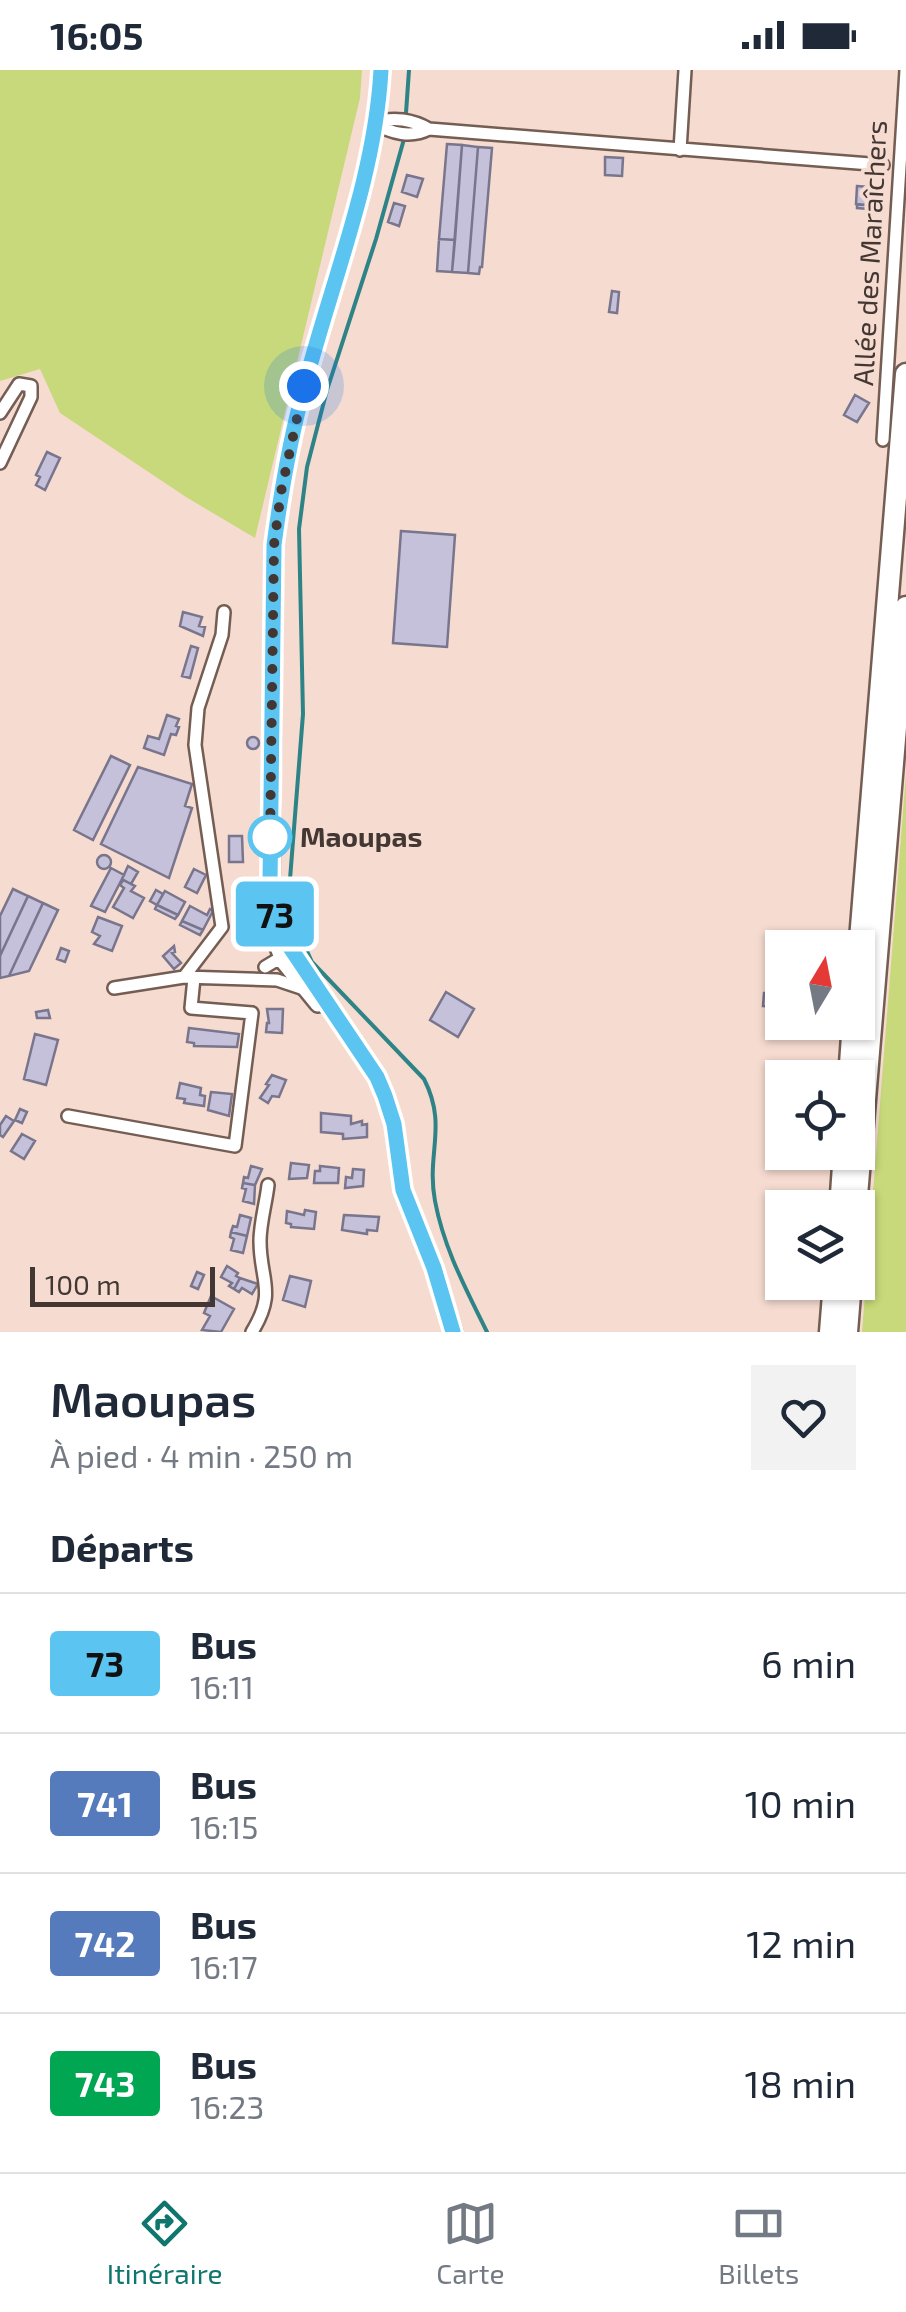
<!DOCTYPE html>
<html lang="fr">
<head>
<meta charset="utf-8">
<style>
  body { margin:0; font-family:"Exo 2",sans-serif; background:#f2f2f3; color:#1f2937; height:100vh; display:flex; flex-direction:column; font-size:38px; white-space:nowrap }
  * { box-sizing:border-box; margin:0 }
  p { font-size:32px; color:#747a83 }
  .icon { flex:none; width:55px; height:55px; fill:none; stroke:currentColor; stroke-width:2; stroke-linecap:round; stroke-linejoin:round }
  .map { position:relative; height:1262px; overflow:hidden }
  .drawer { display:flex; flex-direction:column; background:#fff; flex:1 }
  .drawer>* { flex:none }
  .badge { padding:0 20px; border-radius:8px; font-size:35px; line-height:65px }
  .needle { width:65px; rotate:10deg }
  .controls { position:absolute; left:765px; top:860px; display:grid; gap:20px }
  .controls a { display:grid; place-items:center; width:110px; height:110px; border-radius:0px; background:#fff; box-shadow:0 2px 8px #0004; font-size:50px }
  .scale { position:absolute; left:30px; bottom:25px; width:185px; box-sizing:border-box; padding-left:10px; border:5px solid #423733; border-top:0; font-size:28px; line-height:35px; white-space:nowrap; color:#423733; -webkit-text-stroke:8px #f6dbd0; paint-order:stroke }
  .you { position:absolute; width:50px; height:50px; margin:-25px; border:8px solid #fff; border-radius:50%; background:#1a73e8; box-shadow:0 0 0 15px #1a73e833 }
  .map>.badge { position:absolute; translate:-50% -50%; box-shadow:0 0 0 5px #fff }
  h2 { padding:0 50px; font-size:38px; line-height:90px }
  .round { display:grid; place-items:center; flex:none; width:105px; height:105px; border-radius:0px; background:#f2f2f3 }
  .head { display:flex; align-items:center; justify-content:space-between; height:170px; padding:0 50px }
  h1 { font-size:48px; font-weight:600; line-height:75px }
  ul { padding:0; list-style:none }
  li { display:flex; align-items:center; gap:30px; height:140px; padding:0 50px; border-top:2px solid #e0e1e3 }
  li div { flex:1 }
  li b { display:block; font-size:38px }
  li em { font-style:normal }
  li .badge { min-width:110px; font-weight:700; text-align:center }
  .status { display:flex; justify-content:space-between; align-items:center; height:70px; padding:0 50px; background:#fff; direction:ltr }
  .status svg { height:28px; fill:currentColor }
  .menu { display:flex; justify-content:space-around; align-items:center; height:140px; border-top:2px solid #e0e1e3; background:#fff; font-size:28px; color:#747a83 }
  .menu a { display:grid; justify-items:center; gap:5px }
  .menu .on { color:#0f766e }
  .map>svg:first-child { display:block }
</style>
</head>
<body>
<div class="status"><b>16:05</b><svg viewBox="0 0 49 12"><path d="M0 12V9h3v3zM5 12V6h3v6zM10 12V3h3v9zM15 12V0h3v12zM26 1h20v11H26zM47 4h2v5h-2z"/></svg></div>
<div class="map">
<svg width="906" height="1262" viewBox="0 0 906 1262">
  <rect width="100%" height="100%" fill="#f6dbd0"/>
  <path fill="#c7d97a" d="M0 0H362L360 28 255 468 186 427 60 343 40 299 0 311Z
    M906 704V1262H862Z"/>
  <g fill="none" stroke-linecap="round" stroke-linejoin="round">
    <path stroke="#2e8386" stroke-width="4" d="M406 43 409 0
      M404 69 376 169 327 320 307 397 299 459 303 644 289 822 294 853 312 892 424 1009C448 1056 426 1083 435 1131 444 1179 466 1219 487 1262"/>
  </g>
  <path fill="#c5c1da" stroke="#78758c" stroke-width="2.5" d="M447 74 462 75 455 170 439 169Z
    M462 75 478 77 468 203 452 202Z
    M478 77 492 78 482 197H480L479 204 468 203Z
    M605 87 623 88 622 106 605 105Z
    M407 105 423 109 417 127 402 122Z
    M857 116 880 118 879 136 856 134Z
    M880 124H883L881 140 857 138V134L879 136Z
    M394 133 405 136 399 156 388 152Z
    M439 169 455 170 452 202 437 201Z
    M612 221 619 222 617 243 609 242Z
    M855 325 869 333 857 352 844 345Z
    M47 382 60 388 45 420 36 415 40 407 36 405Z
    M401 461 455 465 447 577 393 573Z
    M183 542 202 547 199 556 205 557 203 566 180 556Z
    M191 576 198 578 190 608 182 606Z
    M167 645 179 649 176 656 179 657 176 665 171 664 164 685 144 678 148 666 159 669Z
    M247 673a6 6 0 1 1 12 0a6 6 0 1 1-12 0Z
    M111 686 130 695 93 770 74 760Z
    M138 697 192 714 185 736 192 738 169 808 101 774Z
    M229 766H242L243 792H229Z
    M97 792a7 7 0 1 1 14 0a7 7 0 1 1-14 0Z
    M128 796 138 802 131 814 122 809Z
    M111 798 124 805 105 842 91 836Z
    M194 799 206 805 197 823 185 817Z
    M123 810 135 816 131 821 144 828 133 848 113 837 124 818 120 815Z
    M13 819 28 826 0 886V846Z
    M156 820 163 824 157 835 150 831Z
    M165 821 185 832 178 845 157 835Z
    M28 826 43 833 9 906 0 908V886Z
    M43 833 58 840 29 901 9 906Z
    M157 835 178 845 175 849 155 839Z
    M190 836 207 845 210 839 213 841 203 860 182 851Z
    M98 847 122 856 112 881 94 874 100 866 92 862Z
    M182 851 203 860 200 865 180 855Z
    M174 876 175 882 172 883 181 893 174 899 163 886Z
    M61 878 69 881 65 892 57 889Z
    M446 922 474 939 458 967 430 950Z
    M764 923 782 924V937L763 936Z
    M267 939H283L282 963 266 962 267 953H269Z
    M48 940 50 948H37L36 942Z
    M189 958 239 964 237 977 194 976V973L187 972Z
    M35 964 58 970 46 1015 24 1009Z
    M272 1005 286 1010 279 1027 272 1026 268 1033 260 1028 269 1015 266 1014Z
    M180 1013 201 1018 200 1025 205 1026 204 1036 184 1033 185 1029 177 1028Z
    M211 1022 232 1024 229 1046 208 1040Z
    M20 1039 27 1042 22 1053 15 1050Z
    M321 1043 351 1046V1054L362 1051V1055L367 1054V1067L343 1069V1064L321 1062Z
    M6 1046 14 1051 3 1067 0 1065V1055Z
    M22 1064 35 1071 24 1089 11 1081Z
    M291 1093 309 1095 307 1108 289 1109Z
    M251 1096 262 1099 255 1115 243 1113 244 1107 248 1108Z
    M320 1096 339 1098 338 1113H314L315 1101H320Z
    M353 1099 364 1100 363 1116 345 1118 346 1107 352 1108Z
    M243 1113 255 1115 254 1134 243 1131 246 1119 242 1118Z
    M305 1140 316 1142 314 1159 291 1157V1154L286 1153 287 1141 304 1145Z
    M240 1145 251 1148 247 1166 231 1162 233 1156 237 1157Z
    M344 1145 379 1147 377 1161 367 1160V1164L342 1160Z
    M231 1162 247 1166 243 1183 231 1180 234 1169 230 1167Z
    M227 1196 238 1203 236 1206 240 1208 234 1219 229 1216 232 1213 221 1207Z
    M197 1202 204 1205 198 1219 191 1216Z
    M290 1206 311 1211 305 1237 283 1230Z
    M240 1208 258 1214 252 1224 242 1218 239 1222 234 1219Z
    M211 1226 234 1239 221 1262 202 1260 210 1246 204 1243Z"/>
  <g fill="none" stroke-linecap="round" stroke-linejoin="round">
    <g stroke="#745d53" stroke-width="16">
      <path id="street" d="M375 53C393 46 413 50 429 59L883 95
        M375 53C391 64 412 68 429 59
        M680 80 685 0
        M0 343 19 314 31 316V327L0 393
        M883 370 906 0
        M224 542 222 565 198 638 195 675 222 857 184 907 277 910 304 919
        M265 897 275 891 289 893
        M114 918 184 907
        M68 1046 235 1076 252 943 191 938 194 908
        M252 1262C277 1221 260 1211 260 1171 260 1153 266 1133 268 1115"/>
    </g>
    <g stroke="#745d53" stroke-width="20">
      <path id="secondary" d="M381 0C375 109 331 213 304 318 290 369 281 422 274 475L271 813 275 846 285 870 377 1007 385 1026 394 1054 403 1120 434 1199 454 1262
        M269 852 283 891 318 934"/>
    </g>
    <g stroke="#745d53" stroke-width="25">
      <path id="highway" d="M858 894 906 304
        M849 1008 853 952
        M840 1138 844 1082
        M856 1138 906 537
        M830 1262 834 1212
        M847 1262 851 1212"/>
    </g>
    <use href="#street" stroke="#fff" stroke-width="11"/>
    <use href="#secondary" stroke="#fff" stroke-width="15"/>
    <use href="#highway" stroke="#fff" stroke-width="20"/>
  </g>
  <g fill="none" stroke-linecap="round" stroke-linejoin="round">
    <g stroke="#fff" stroke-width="22">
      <path id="line" d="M381 0C375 109 331 213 304 318 290 369 281 422 274 475L270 813 275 846 285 870 377 1007 385 1026 394 1054 403 1120 434 1198 453 1262"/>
    </g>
    <use href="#line" stroke="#5bc4f1" stroke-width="15"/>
    <path stroke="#423733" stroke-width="10" stroke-dasharray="0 18" d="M270 767V773L274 475 281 422 304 316"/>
  </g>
  <circle fill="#fff" stroke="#5bc4f1" stroke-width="5" cx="270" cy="767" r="20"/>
  <g text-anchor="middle" stroke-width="8" stroke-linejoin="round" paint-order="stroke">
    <g font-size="28" fill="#423733" stroke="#f6dbd0">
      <text transform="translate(870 183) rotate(-87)" y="10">Allée des Maraîchers</text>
    </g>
    <g font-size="28" font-weight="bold" fill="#423733" stroke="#f6dbd0" text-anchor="start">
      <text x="300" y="777">Maoupas</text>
    </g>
  </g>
</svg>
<div class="controls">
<a><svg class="needle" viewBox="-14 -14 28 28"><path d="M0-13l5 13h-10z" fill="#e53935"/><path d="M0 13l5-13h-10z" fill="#747a83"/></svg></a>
<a><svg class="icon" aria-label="locate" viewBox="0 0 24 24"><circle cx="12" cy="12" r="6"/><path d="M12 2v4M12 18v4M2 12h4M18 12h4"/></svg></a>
<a><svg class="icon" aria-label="layers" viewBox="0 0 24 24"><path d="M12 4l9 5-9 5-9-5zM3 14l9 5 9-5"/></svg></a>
</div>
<div class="scale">100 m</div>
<div class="you" style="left:304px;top:316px"></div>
<b class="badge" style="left:275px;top:844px;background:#5bc4f1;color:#111">73</b>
</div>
<section class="drawer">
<div class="head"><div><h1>Maoupas</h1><p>À pied · 4 min · 250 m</p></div><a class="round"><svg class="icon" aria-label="heart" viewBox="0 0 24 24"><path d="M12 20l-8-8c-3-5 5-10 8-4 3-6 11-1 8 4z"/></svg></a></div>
<h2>Départs</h2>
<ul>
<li><span class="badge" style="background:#5bc4f1;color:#111">73</span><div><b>Bus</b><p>16:11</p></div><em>6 min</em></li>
<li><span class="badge" style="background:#567bbd;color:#fff">741</span><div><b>Bus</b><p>16:15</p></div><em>10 min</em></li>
<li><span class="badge" style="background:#567bbd;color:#fff">742</span><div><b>Bus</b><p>16:17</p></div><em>12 min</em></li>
<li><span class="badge" style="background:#00a651;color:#fff">743</span><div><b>Bus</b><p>16:23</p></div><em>18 min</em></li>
</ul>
</section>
<nav class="menu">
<a class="on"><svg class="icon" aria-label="directions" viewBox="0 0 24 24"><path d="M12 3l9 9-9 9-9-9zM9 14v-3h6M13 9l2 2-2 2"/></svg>Itinéraire</a>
<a><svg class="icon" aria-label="map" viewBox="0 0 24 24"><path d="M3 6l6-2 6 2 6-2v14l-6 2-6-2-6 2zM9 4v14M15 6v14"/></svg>Carte</a>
<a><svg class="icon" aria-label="tickets" viewBox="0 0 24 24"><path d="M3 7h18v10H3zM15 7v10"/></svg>Billets</a>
</nav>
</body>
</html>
